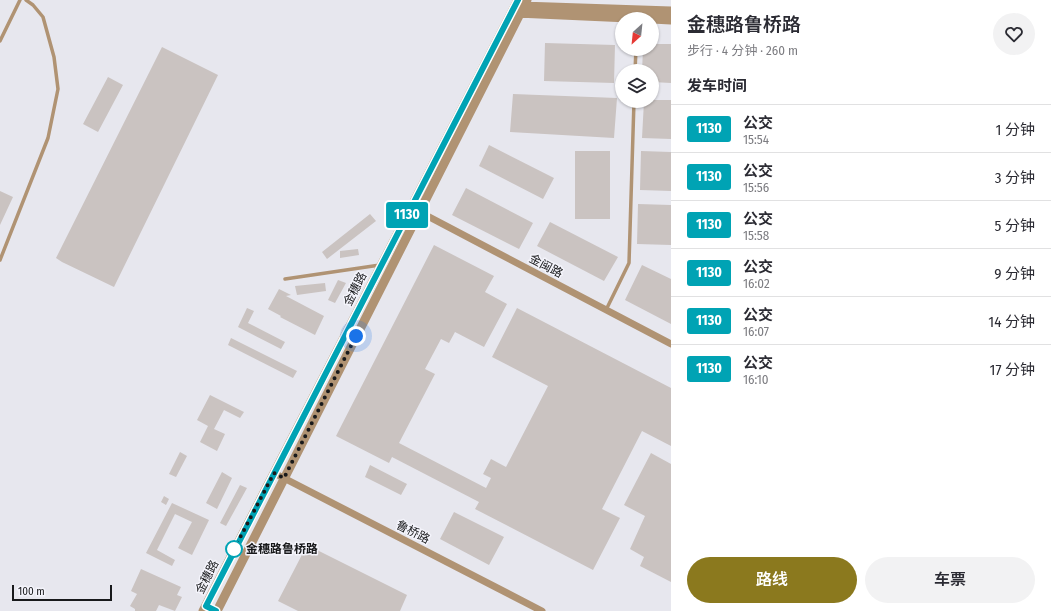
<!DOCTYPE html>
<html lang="zh">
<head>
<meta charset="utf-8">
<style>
  body { margin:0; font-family:"Fira Sans Condensed","Noto Sans SC",sans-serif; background:#f2f2f3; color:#2b2b33; height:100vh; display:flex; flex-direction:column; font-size:15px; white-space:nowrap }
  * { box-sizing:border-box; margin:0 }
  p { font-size:13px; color:#7c7c81 }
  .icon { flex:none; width:22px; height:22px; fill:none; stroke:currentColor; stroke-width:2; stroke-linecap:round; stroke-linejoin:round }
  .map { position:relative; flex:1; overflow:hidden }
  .panel { display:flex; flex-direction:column; background:#fff; width:380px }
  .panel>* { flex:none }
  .badge { padding:0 8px; border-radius:3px; font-size:14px; line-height:26px }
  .needle { width:26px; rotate:207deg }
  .controls { position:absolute; left:615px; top:12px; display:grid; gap:8px }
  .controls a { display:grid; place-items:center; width:44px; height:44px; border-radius:50%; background:#fff; box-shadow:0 1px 3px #0004; font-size:20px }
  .scale { position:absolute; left:12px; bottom:10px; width:100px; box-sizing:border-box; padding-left:4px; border:2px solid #18191b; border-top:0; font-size:11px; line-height:14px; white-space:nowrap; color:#18191b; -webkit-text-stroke:3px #f4f4fb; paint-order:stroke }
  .you { position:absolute; width:20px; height:20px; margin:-10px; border:3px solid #fff; border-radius:50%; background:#1a73e8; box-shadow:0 0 0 6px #1a73e833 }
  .map>.badge { position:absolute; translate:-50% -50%; box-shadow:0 0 0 2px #fff }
  h2 { padding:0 16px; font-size:15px; line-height:36px }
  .round { display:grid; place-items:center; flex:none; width:42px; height:42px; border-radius:21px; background:#f2f2f3 }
  .summary { display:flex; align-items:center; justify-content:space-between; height:68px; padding:0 16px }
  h1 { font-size:19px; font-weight:600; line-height:30px }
  .action { display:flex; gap:8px; margin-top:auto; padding:8px 16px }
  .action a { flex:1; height:46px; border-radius:24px; background:#8b791e; color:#fff; font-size:16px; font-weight:600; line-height:46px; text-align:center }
  .action a+a { background:#f2f2f3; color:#2b2b33 }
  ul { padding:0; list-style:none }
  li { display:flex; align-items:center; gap:12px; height:48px; padding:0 16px; border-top:1px solid #e1e1e2 }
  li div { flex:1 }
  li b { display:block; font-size:15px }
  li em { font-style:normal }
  li .badge { min-width:44px; font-weight:700; text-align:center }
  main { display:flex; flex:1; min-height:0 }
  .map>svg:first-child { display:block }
</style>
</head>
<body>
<main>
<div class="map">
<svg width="671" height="611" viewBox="0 0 671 611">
  <rect width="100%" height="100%" fill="#e7e7ee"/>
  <path fill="#cac3c1" d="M545 43 615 45 614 83 544 81Z
    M652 44H671V83L652 82V71H642L643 49H652Z
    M162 47 218 75 114 287 62 262 56 258Z
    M108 77 123 85 98 132 83 124Z
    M513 94 617 98 614 138 510 132Z
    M652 100H671V139L642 138 644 101Z
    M489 145 554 178 543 199 479 166Z
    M575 151H610V219H575Z
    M641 151 671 152V191L640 190Z
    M466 188 533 223 519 249 452 215Z
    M0 191 13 197 0 225Z
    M638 204 671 205V245L637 244Z
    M370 214 376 221 327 259 322 252Z
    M550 222 618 257 604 281 537 246Z
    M434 245 494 276 485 292 507 304 484 347 455 332 449 343 441 339 425 369 435 374 399 443 486 488 491 478 483 474 491 459 506 467 548 386 492 357 517 308 671 388V446L642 431 602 509 620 518 593 570 475 509 479 502 392 457 389 463 336 436Z
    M358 249 359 255 340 258V251Z
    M642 265 671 279V324L625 300Z
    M338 280 346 283 335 303 328 300Z
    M325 283 326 291 297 295 295 286Z
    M279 289 291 295 286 296 324 316 315 335 280 317 281 316 268 309Z
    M247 308 254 311 248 323 285 342 281 349 238 327Z
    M231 338 297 371 293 378 228 345Z
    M210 395 244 412 240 418 224 410 214 429 225 434 217 451 200 442 208 426 197 420Z
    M180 452 187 456 176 477 169 474Z
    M651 453 671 464V582L640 566 644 557 630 549 645 516 624 505Z
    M370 465 407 484 401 495 365 477Z
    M222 472 232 478 217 509 206 503Z
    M240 485 247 488 226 526 220 523Z
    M164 496 169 499 166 505 161 502Z
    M172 503 209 520 192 555 178 548 192 522 175 514 157 550 175 560 172 566 146 553Z
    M454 512 504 537 489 565 440 539Z
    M307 545 407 595 400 611H298L278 601Z
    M141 569 181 587 177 595 182 597 175 611 159 605 156 611H135V609L130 606 137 594 131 591Z"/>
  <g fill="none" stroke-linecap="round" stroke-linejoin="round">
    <path stroke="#b09373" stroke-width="3.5" d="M0 41 20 0
      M635 71 636 49
      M0 260 48 138 58 89 54 57 43 17 33 5 26 0
      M285 279 380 265
      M606 310 629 263 634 101"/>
    <path stroke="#b09373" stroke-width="7" d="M416 210 671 344
      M274 473 542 611"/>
    <path stroke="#b09373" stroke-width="9" d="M521 6 671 11
      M517 13 651 19
      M652 19 671 20
      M203 611 518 0
      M217 611 527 0"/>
  </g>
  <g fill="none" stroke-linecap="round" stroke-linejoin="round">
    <g stroke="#fff" stroke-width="9">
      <path id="line" d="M216 611 206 606 518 0"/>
    </g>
    <use href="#line" stroke="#00a3b4" stroke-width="6"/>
    <path stroke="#18191b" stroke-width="4" stroke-dasharray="0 7.2" d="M234 549 274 473 284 478 356 336"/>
  </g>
  <circle fill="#fff" stroke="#00a3b4" stroke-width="2" cx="234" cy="549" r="8"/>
  <g text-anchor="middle" stroke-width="3" stroke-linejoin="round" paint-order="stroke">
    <g font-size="12" fill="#18191b" stroke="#f4f4fb">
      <text transform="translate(546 266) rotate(28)" y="4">金闽路</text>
      <text transform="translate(355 289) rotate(-63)" y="4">金穗路</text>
      <text transform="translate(413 532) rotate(27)" y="4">鲁桥路</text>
      <text transform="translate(207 577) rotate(-63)" y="4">金穗路</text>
    </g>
    <g font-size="12" font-weight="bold" fill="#18191b" stroke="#f4f4fb" text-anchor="start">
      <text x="246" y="553">金穗路鲁桥路</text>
    </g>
  </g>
</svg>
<div class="controls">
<a><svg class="needle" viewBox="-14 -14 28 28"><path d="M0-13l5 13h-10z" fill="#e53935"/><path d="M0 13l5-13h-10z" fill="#7c7c81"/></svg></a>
<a><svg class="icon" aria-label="layers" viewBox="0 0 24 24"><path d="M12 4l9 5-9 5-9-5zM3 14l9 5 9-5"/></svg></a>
</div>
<div class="scale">100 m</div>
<div class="you" style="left:356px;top:336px"></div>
<b class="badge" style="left:407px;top:215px;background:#00a3b4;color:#fff">1130</b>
</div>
<section class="panel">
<div class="summary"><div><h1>金穗路鲁桥路</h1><p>步行 · 4 分钟 · 260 m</p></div><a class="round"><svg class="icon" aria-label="heart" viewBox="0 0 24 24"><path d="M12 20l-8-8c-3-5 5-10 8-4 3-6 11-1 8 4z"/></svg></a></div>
<h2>发车时间</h2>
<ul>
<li><span class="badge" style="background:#00a3b4;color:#fff">1130</span><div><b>公交</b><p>15:54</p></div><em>1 分钟</em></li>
<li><span class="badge" style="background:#00a3b4;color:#fff">1130</span><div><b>公交</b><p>15:56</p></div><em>3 分钟</em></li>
<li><span class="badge" style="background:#00a3b4;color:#fff">1130</span><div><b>公交</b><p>15:58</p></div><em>5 分钟</em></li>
<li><span class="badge" style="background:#00a3b4;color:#fff">1130</span><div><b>公交</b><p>16:02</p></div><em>9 分钟</em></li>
<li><span class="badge" style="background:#00a3b4;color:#fff">1130</span><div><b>公交</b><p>16:07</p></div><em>14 分钟</em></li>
<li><span class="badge" style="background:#00a3b4;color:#fff">1130</span><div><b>公交</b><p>16:10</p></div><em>17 分钟</em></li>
</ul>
<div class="action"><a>路线</a><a>车票</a></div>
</section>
</main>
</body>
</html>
